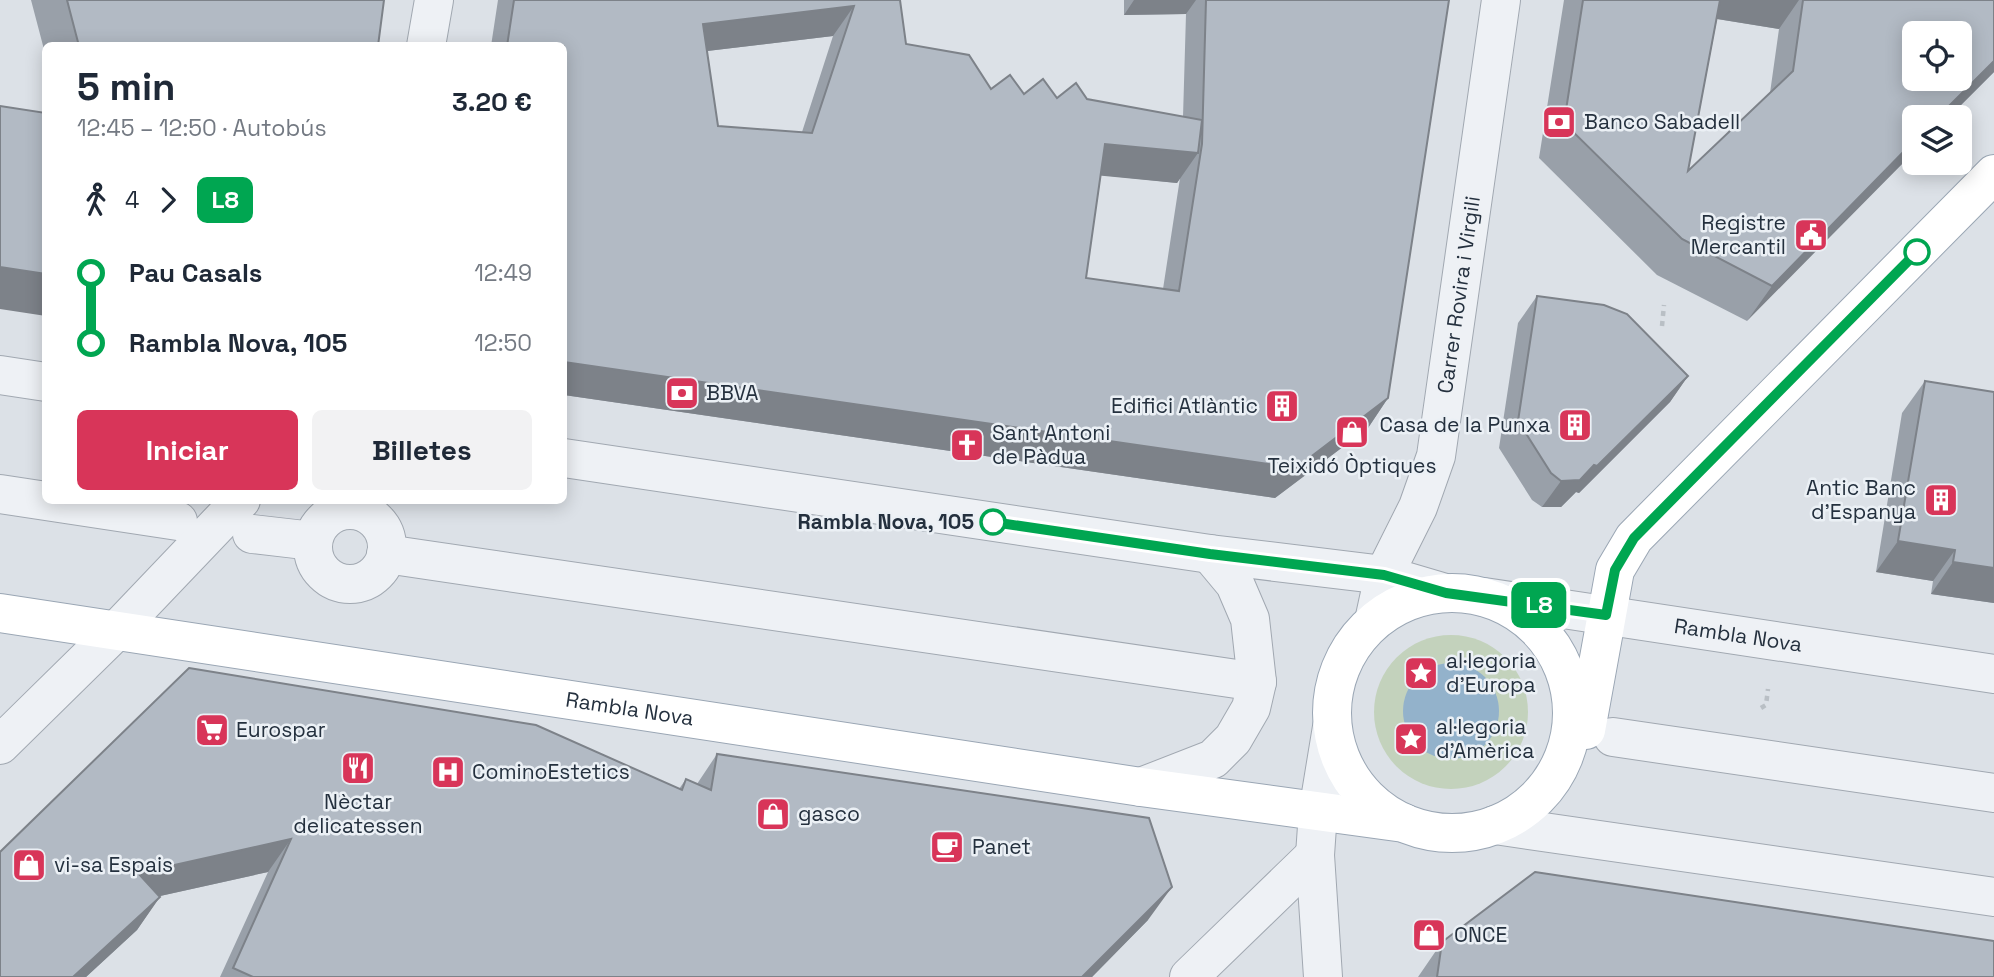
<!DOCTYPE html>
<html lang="es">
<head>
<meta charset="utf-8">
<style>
  body { margin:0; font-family:"Space Grotesk",sans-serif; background:#f2f2f3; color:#1f2937; height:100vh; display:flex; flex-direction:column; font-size:26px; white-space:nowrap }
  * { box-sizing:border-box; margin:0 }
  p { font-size:23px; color:#747a83 }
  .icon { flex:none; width:38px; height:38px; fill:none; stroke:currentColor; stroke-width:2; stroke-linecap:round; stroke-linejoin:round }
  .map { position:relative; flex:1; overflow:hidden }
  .details { position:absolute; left:42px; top:42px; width:525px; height:462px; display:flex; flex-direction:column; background:#fff; border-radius:10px; box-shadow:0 4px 18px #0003 }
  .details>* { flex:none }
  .badge { padding:0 14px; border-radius:10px; font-size:24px; line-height:46px }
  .controls { position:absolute; left:1902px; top:21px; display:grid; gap:14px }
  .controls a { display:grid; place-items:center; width:70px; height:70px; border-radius:10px; background:#fff; box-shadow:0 4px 18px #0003; font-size:35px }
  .map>.badge { position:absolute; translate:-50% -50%; box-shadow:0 0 0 4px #fff }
  .legs { display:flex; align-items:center; gap:10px; height:77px; padding:0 35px; font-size:23px }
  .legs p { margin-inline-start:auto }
  .overview { display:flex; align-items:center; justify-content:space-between; height:119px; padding:0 35px }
  h1 { font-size:38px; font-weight:800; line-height:52px }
  .primary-button { display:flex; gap:14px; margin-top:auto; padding:14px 35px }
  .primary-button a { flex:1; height:80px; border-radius:10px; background:#d83559; color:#fff; font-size:28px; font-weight:800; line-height:80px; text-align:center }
  .primary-button a+a { background:#f2f2f3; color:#1f2937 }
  ul { padding:0 35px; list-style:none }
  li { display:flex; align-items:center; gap:24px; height:70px; font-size:26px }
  li i { display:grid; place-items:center; width:10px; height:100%; margin:0 9px; background:currentColor }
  li i::after { content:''; width:18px; height:18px; margin:-9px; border:5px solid; border-radius:50%; background:#fff }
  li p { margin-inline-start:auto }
  li:first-child i { background:linear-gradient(#0000 50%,currentColor 0) }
  li:last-child i { background:linear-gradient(currentColor 50%,#0000 0) }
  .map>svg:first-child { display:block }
</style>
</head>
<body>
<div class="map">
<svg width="1994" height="977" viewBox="0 0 1994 977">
  <rect width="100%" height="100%" fill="#dce1e7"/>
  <path fill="#c3d2bc" d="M1374 712a77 77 0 1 1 154 0a77 77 0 1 1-154 0Z"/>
  <path fill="#93b2cb" d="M1403 711a48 48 0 1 1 96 0a48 48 0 1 1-96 0Z"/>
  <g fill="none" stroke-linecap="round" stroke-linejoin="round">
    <g stroke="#a1a8b1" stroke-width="40">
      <g id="minor">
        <path d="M426 46 434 0"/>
        <path d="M0 375 46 382"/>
        <path d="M564 458 1210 554 1384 575 1445 593"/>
        <path d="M0 494 178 521"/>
        <circle cx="350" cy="547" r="37"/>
        <path d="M252 534 313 541"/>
        <path d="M386 554 1257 682"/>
        <path id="s1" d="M1484 597 1994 674"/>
        <path id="s2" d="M1374 621 1384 575 1418 507 1436 456 1501 0"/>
        <path d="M1613 737 1994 793"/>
        <path d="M0 745 116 631 241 500"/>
        <path d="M1141 787 1213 759 1233 739 1251 708 1257 682 1250 619 1235 584 1210 554"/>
        <path d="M1495 825 1994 897"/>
        <path d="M1189 977 1315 855"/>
        <path d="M1323 977 1315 855 1318 812 1332 727"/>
      </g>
    </g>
    <g stroke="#9aa6b4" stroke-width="40">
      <g id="major">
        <circle cx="1452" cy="713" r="120"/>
        <path id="s3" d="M0 613 1141 787 1404 823"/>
        <path d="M1586 730 1615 570 1634 538 1994 174"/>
      </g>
    </g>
    <path stroke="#b9bfc5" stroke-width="4.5" stroke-dasharray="5 5" stroke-linecap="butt" d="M1662 326 1664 305
      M1761 708 1766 705 1768 689"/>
    <use href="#minor" stroke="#eef1f5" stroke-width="38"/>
    <use href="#major" stroke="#fff" stroke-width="38"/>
  </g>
  <path fill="#99a0a9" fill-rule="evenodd" d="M31 0H384L378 46H46V57Z
    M498 0H900L906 44 991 89 1057 98 1087 99 1183 117 1186 14 1124 15V0H1449L1388 398 1368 428 1275 498 564 395V46H491ZM833 36 802 132 718 126 707 51ZM1101 175 1177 183 1180 178 1163 289 1086 278Z
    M1564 0H1994V72L1949 117H1914L1747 321 1657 275 1539 158ZM1717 19 1779 29 1770 93 1688 171Z
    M1537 296 1688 376 1670 402 1579 493 1576 492 1561 507H1542L1532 500 1499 448 1518 323Z
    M1925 381 1994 392V603L1931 594 1933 581 1876 572 1902 413Z
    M717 754 1148 920 1092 977H220L268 872 160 896 137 930 86 977H0V852L679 789 686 779 697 784Z
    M1442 942 1994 977H1418Z"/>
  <path fill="#7d8289" d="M1134 0H1196L1186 14 1124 15Z
    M1711 0H1799L1779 29 1699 16Z
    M854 6 833 36 682 54 703 24Z
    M1994 61V72L1949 117H1938Z
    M1914 141V152L1747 321 1772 286Z
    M1105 144 1198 153 1177 183 1084 174Z
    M0 267 46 274V316L0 309Z
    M564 362 1388 398 1368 428 1275 498 564 395Z
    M1688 376 1670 402 1579 493 1576 492 1561 507H1542L1561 481 1594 465Z
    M1898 541 1955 550 1933 581 1876 572Z
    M1953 562 1994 568V603L1931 594Z
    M291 839 268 872 115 906 138 873Z
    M1172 887 1148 920 1092 977H1082Z
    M160 897 137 930 86 977H73Z"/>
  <path fill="#b2bac4" stroke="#7d8289" stroke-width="2" fill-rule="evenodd" d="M67 0H384L378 46H79Z
    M514 0H900L906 44 969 55 991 89 1010 75 1024 94 1043 79 1057 98 1076 83 1087 99 1202 120 1198 153 1105 144 1086 278 1179 291 1202 144 1206 0H1449L1388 398 1296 468 564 362V46H507ZM854 6 812 133 718 126 703 24Z
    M1583 0H1720L1688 171 1793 71 1803 0H1994V61L1938 117H1914V141L1772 286 1682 239 1564 123ZM1914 33H1960V79H1914Z
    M0 106 46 113V274L0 267Z
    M1537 296 1604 305 1627 314 1688 376 1597 466 1594 465 1580 480 1561 481 1551 473 1518 421Z
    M1925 381 1994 392V568L1953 562 1955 550 1898 541Z
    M189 668 536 725 682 790 686 779 711 790 717 754 1149 818 1172 887 1082 977H253L233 968 291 839 138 873 160 897 73 977H0V852Z
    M1535 872 1994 941V977H1437L1442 942Z"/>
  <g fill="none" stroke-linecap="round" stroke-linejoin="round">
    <g stroke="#fff" stroke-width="16">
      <path id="line-1" d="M993 522 1210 554 1384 575 1446 593 1606 615 1615 570 1634 538 1917 252"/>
    </g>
    <use href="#line-1" stroke="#00a651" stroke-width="10"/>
  </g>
  <defs>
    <g id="bank-square" transform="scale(1.75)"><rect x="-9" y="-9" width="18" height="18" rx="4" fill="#d83559" stroke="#ebf0f5"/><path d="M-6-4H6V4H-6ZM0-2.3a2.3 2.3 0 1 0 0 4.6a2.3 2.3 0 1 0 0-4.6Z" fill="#fff"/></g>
    <g id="civic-square" transform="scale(1.75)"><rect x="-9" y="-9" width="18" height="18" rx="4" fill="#d83559" stroke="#ebf0f5"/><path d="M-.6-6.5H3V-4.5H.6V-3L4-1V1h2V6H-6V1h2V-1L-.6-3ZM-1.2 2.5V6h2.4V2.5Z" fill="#fff"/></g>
    <g id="building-square" transform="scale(1.75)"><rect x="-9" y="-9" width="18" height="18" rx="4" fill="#d83559" stroke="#ebf0f5"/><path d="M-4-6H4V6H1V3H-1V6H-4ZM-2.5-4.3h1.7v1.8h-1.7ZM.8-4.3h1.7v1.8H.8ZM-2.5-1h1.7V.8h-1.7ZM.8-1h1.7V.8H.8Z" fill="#fff"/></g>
    <g id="shop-square" transform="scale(1.75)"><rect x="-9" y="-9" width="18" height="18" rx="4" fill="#d83559" stroke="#ebf0f5"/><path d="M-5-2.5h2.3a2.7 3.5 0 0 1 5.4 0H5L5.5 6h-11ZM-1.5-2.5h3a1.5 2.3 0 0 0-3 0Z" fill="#fff"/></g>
    <g id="church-square" transform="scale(1.75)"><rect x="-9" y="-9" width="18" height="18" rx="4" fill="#d83559" stroke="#ebf0f5"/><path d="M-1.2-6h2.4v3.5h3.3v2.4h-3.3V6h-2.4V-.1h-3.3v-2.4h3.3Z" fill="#fff"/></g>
    <g id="sight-square" transform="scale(1.75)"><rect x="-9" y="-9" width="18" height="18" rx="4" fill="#d83559" stroke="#ebf0f5"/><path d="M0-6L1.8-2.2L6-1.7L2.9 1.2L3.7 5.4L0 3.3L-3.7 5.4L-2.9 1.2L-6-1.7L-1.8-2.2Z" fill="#fff"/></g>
    <g id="supermarket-square" transform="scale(1.75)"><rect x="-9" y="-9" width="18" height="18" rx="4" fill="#d83559" stroke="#ebf0f5"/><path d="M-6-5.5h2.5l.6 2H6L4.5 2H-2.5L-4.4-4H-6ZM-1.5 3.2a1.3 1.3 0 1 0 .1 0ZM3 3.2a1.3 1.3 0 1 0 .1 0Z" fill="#fff"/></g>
    <g id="restaurant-square" transform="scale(1.75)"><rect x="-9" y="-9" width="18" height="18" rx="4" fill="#d83559" stroke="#ebf0f5"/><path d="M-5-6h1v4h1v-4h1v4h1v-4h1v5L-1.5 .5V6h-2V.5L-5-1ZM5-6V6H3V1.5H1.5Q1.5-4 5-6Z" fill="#fff"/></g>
    <g id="hospital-square" transform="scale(1.75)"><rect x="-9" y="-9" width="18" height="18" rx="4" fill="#d83559" stroke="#ebf0f5"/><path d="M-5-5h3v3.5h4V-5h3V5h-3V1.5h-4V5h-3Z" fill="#fff"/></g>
    <g id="cafe-square" transform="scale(1.75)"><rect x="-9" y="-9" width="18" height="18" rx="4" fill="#d83559" stroke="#ebf0f5"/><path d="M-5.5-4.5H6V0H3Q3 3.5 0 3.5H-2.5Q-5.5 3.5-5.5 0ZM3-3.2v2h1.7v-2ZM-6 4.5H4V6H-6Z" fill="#fff"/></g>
  </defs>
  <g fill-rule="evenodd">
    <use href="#bank-square" x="1559" y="122"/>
    <use href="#civic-square" x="1811" y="235"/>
    <use href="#bank-square" x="682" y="393"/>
    <use href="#building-square" x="1282" y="406"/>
    <use href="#building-square" x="1575" y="425"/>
    <use href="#shop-square" x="1352" y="432"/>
    <use href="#church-square" x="967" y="445"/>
    <use href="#building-square" x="1941" y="500"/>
    <use href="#sight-square" x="1421" y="673"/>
    <use href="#supermarket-square" x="212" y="730"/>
    <use href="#sight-square" x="1411" y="739"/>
    <use href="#restaurant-square" x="358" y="768"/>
    <use href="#hospital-square" x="448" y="772"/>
    <use href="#shop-square" x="773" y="814"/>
    <use href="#cafe-square" x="947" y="847"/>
    <use href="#shop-square" x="29" y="865"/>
    <use href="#shop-square" x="1429" y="935"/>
  </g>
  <g fill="#fff" stroke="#00a651" stroke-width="3.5">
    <circle cx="1917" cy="252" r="12"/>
    <circle cx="993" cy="522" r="12"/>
  </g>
  <g text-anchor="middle" stroke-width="5" stroke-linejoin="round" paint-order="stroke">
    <g font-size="21" fill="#24303e" stroke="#ebf0f5" text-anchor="start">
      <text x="1584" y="129">Banco Sabadell</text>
      <text x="1786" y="230" text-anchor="end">Registre<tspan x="1786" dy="24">Mercantil</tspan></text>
      <text x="706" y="400">BBVA</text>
      <text x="1258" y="413" text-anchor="end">Edifici Atlàntic</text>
      <text x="1550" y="432" text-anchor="end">Casa de la Punxa</text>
      <text x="992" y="440">Sant Antoni<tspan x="992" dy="24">de Pàdua</tspan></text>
      <text x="1352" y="473" text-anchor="middle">Teixidó Òptiques</text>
      <text x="1916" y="495" text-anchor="end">Antic Banc<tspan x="1916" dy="24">d'Espanya</tspan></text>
      <text x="1446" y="668">al·legoria<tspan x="1446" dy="24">d'Europa</tspan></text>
      <text x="1436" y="734">al·legoria<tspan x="1436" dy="24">d'Amèrica</tspan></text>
      <text x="236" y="737">Eurospar</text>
      <text x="472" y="779">CominoEstetics</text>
      <text x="358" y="809" text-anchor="middle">Nèctar<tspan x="358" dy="24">delicatessen</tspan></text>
      <text x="798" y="821">gasco</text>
      <text x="972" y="854">Panet</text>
      <text x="54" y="872">vi-sa Espais</text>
      <text x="1454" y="942">ONCE</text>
    </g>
    <g font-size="21" fill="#24303e" stroke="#ebf0f5">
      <text dy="7" stroke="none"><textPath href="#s2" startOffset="340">Carrer Rovira i Virgili</textPath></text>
      <text dy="7" stroke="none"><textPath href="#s1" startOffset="257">Rambla Nova</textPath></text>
      <text dy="7" stroke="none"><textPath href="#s3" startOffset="637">Rambla Nova</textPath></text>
    </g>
    <g font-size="21" font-weight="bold" fill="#24303e" stroke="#ebf0f5" text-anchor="end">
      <text x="974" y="529">Rambla Nova, 105</text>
    </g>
  </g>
</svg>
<div class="controls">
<a><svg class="icon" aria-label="locate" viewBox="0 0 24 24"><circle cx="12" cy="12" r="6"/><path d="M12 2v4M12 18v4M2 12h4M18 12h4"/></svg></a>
<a><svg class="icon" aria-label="layers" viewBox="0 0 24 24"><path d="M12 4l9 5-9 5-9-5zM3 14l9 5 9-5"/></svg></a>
</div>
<b class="badge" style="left:1539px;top:605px;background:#00a651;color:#fff">L8</b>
<section class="details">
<div class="overview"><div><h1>5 min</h1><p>12:45 – 12:50 · Autobús</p></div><b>3.20 €</b></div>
<div class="legs"><svg class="icon" aria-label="walk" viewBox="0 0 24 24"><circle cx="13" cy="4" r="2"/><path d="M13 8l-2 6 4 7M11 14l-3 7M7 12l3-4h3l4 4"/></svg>4<svg class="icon" aria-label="forward" viewBox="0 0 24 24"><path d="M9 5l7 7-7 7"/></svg><b class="badge" style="background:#00a651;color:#fff">L8</b></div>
<ul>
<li><i style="color:#00a651"></i><b>Pau Casals</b><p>12:49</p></li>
<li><i style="color:#00a651"></i><b>Rambla Nova, 105</b><p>12:50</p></li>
</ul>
<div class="primary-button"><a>Iniciar</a><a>Billetes</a></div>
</section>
</div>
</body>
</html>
